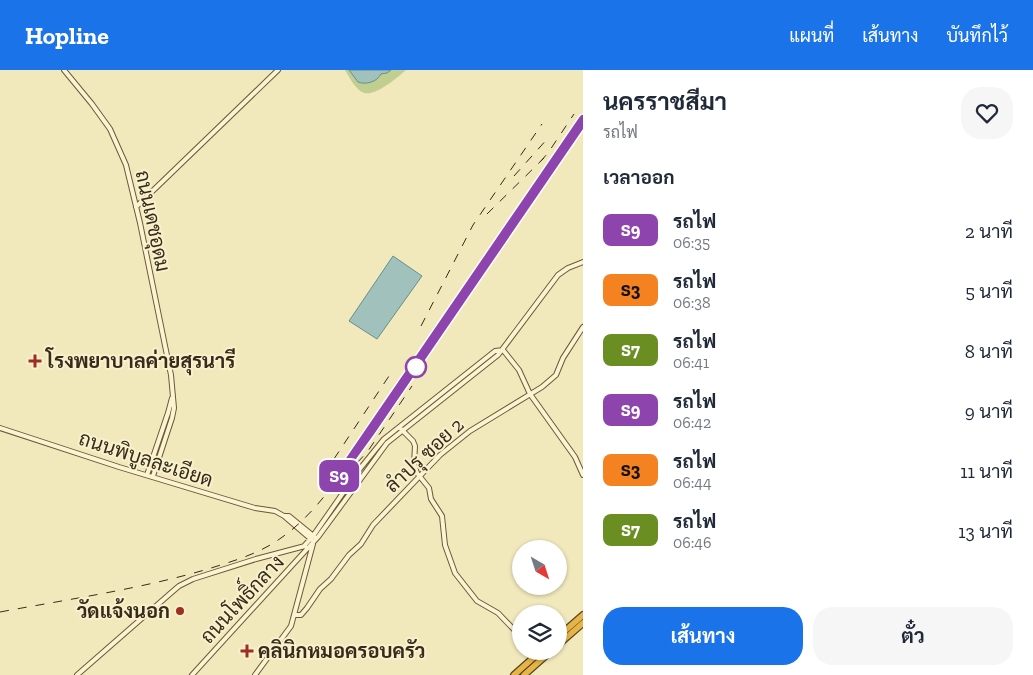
<!DOCTYPE html>
<html lang="th">
<head>
<meta charset="utf-8">
<style>
  body { margin:0; font-family:"Zilla Slab",Sarabun,serif; background:#f6f6f7; color:#1f2937; height:100vh; display:flex; flex-direction:column; font-size:19px; white-space:nowrap }
  * { box-sizing:border-box; margin:0 }
  p { font-size:16px; color:#747a83 }
  .icon { flex:none; width:28px; height:28px; fill:none; stroke:currentColor; stroke-width:2; stroke-linecap:round; stroke-linejoin:round }
  .map { position:relative; flex:1; overflow:hidden }
  .panel { display:flex; flex-direction:column; background:#fff; width:450px }
  .panel>* { flex:none }
  .badge { padding:0 10px; border-radius:8px; font-size:18px; line-height:32px }
  .needle { width:32px; rotate:141deg }
  .tools { position:absolute; left:512px; top:470px; display:grid; gap:10px }
  .tools a { display:grid; place-items:center; width:55px; height:55px; border-radius:50%; background:#fff; box-shadow:0 1px 4px #0004; font-size:25px }
  .map>.badge { position:absolute; translate:-50% -50%; box-shadow:0 0 0 2px #fff }
  h2 { padding:0 20px; font-size:19px; line-height:45px }
  .round { display:grid; place-items:center; flex:none; width:52px; height:52px; border-radius:20px; background:#f6f6f7 }
  .head { display:flex; align-items:center; justify-content:space-between; height:85px; padding:0 20px }
  h1 { font-size:24px; font-weight:700; line-height:38px }
  .action { display:flex; gap:10px; margin-top:auto; padding:10px 20px }
  .action a { flex:1; height:58px; border-radius:20px; background:#1a73e8; color:#fff; font-size:20px; font-weight:700; line-height:58px; text-align:center }
  .action a+a { background:#f6f6f7; color:#1f2937 }
  ul { padding:0; list-style:none }
  li { display:flex; align-items:center; gap:15px; height:60px; padding:0 20px }
  li div { flex:1 }
  li b { display:block; font-size:19px }
  li em { font-style:normal }
  li .badge { min-width:55px; font-weight:700; text-align:center }
  header { display:flex; align-items:center; gap:30px; box-sizing:border-box; height:70px; padding:0 25px; background:#1a73e8; color:#fff }
  header strong { font-size:24px }
  nav { display:flex; gap:28px; margin-inline-start:auto; font-size:18px }
  main { display:flex; flex:1; min-height:0 }
  .map>svg:first-child { display:block }
</style>
</head>
<body>
<header>
<strong>Hopline</strong>
<nav><a>แผนที่</a><a>เส้นทาง</a><a>บันทึกไว้</a></nav>
</header>
<main>
<div class="map">
<svg width="583" height="605" viewBox="0 0 583 605">
  <rect width="100%" height="100%" fill="#f1e8bc"/>
  <path fill="#c0cf90" d="M345 0H406C398 7 373 29 362 22 355 18 349 7 345 0Z"/>
  <path fill="#a1c1bc" stroke="#688f8a" d="M349 0H391L387 3 381 4C377 12 366 15 358 12Z
    M393 186 422 206 377 269 349 251Z"/>
  <g fill="none" stroke-linecap="round" stroke-linejoin="round">
    <g stroke="#6b5838" stroke-width="6">
      <path id="secondary" d="M64 0 92 34 110 59 126 95 140 153 171 305 174 338 172 348 153 406
        M136 137 278 0
        M503 280 519 300 530 324 575 387 583 405
        M0 358 119 397 255 438 275 441 284 446H289L316 468
        M401 359 413 371 415 376 414 394 417 403 429 418 431 429 442 446 445 475 455 503 477 531 498 543 521 567
        M147 405 168 343 172 328
        M284 446 312 470
        M304 476 313 466 359 400 384 369 495 281 503 280
        M295 545H301L307 538 320 519 331 509 349 485 361 474 373 455 440 385 470 361 542 317 556 305 563 288 583 257
        M77 605 172 522 179 516 193 509 256 489 305 476
        M192 605 318 467 387 373 498 285 558 205 568 198 583 192
        M255 605 291 556 313 474"/>
    </g>
    <g stroke="#56442a" stroke-width="8">
      <path id="highway" d="M559 566 583 545
        M559 574 583 553
        M514 605 541 581
        M524 605 551 581"/>
    </g>
    <use href="#secondary" stroke="#fbf4d0" stroke-width="4"/>
    <use href="#highway" stroke="#e7b546" stroke-width="5.5"/>
    <path stroke="#372c1b" stroke-width="1" stroke-dasharray="9 9" stroke-linecap="butt" d="M540 92 548 83 574 44
      M514 106 549 67
      M487 144 544 88
      M421 256 473 155 542 54
      M357 393 368 381 412 316
      M324 404 389 306
      M0 542C70 529 140 519 208 499 233 491 259 484 281 468 310 448 333 416 354 387L583 52"/>
  </g>
  <g fill="none" stroke-linecap="round" stroke-linejoin="round">
    <g stroke="#fff" stroke-width="11">
      <path id="line" d="M583 49 338 407 370 363 583 52"/>
    </g>
    <use href="#line" stroke="#8e44ad" stroke-width="8"/>
  </g>
  <g fill="#9c2f21" stroke="#f8f1cc" stroke-width="2">
    <path d="M32.5 283.5h5v5h5v5h-5v5h-5v-5h-5v-5h5z"/>
    <circle cx="180" cy="541" r="5"/>
    <path d="M244.5 573.5h5v5h5v5h-5v5h-5v-5h-5v-5h5z"/>
  </g>
  <circle fill="#fff" stroke="#8e44ad" stroke-width="2.5" cx="416" cy="297" r="10"/>
  <g text-anchor="middle" stroke-width="4" stroke-linejoin="round" paint-order="stroke">
    <g font-size="20" fill="#372c1b" stroke="#f8f1cc">
      <text transform="translate(153 151) rotate(78)" y="7">ถนนเดชอุดม</text>
      <text transform="translate(424 385) rotate(-43)" y="7">ลำปรุ ซอย 2</text>
      <text transform="translate(146 389) rotate(18)" y="7">ถนนพิบูลละเอียด</text>
      <text transform="translate(242 529) rotate(-47)" y="7">ถนนโพธิ์กลาง</text>
    </g>
    <g font-size="20" font-weight="bold" fill="#372c1b" stroke="#f8f1cc" text-anchor="start">
      <text x="46" y="298">โรงพยาบาลค่ายสุรนารี</text>
      <text x="170" y="548" text-anchor="end">วัดแจ้งนอก</text>
      <text x="258" y="588">คลินิกหมอครอบครัว</text>
    </g>
  </g>
</svg>
<div class="tools">
<a><svg class="needle" viewBox="-14 -14 28 28"><path d="M0-13l5 13h-10z" fill="#e53935"/><path d="M0 13l5-13h-10z" fill="#747a83"/></svg></a>
<a><svg class="icon" aria-label="layers" viewBox="0 0 24 24"><path d="M12 4l9 5-9 5-9-5zM3 14l9 5 9-5"/></svg></a>
</div>
<b class="badge" style="left:339px;top:406px;background:#8e44ad;color:#fff">S9</b>
</div>
<section class="panel">
<div class="head"><div><h1>นครราชสีมา</h1><p>รถไฟ</p></div><a class="round"><svg class="icon" aria-label="heart" viewBox="0 0 24 24"><path d="M12 20l-8-8c-3-5 5-10 8-4 3-6 11-1 8 4z"/></svg></a></div>
<h2>เวลาออก</h2>
<ul>
<li><span class="badge" style="background:#8e44ad;color:#fff">S9</span><div><b>รถไฟ</b><p>06:35</p></div><em>2 นาที</em></li>
<li><span class="badge" style="background:#f58220;color:#111">S3</span><div><b>รถไฟ</b><p>06:38</p></div><em>5 นาที</em></li>
<li><span class="badge" style="background:#6b8e23;color:#fff">S7</span><div><b>รถไฟ</b><p>06:41</p></div><em>8 นาที</em></li>
<li><span class="badge" style="background:#8e44ad;color:#fff">S9</span><div><b>รถไฟ</b><p>06:42</p></div><em>9 นาที</em></li>
<li><span class="badge" style="background:#f58220;color:#111">S3</span><div><b>รถไฟ</b><p>06:44</p></div><em>11 นาที</em></li>
<li><span class="badge" style="background:#6b8e23;color:#fff">S7</span><div><b>รถไฟ</b><p>06:46</p></div><em>13 นาที</em></li>
</ul>
<div class="action"><a>เส้นทาง</a><a>ตั๋ว</a></div>
</section>
</main>
</body>
</html>
